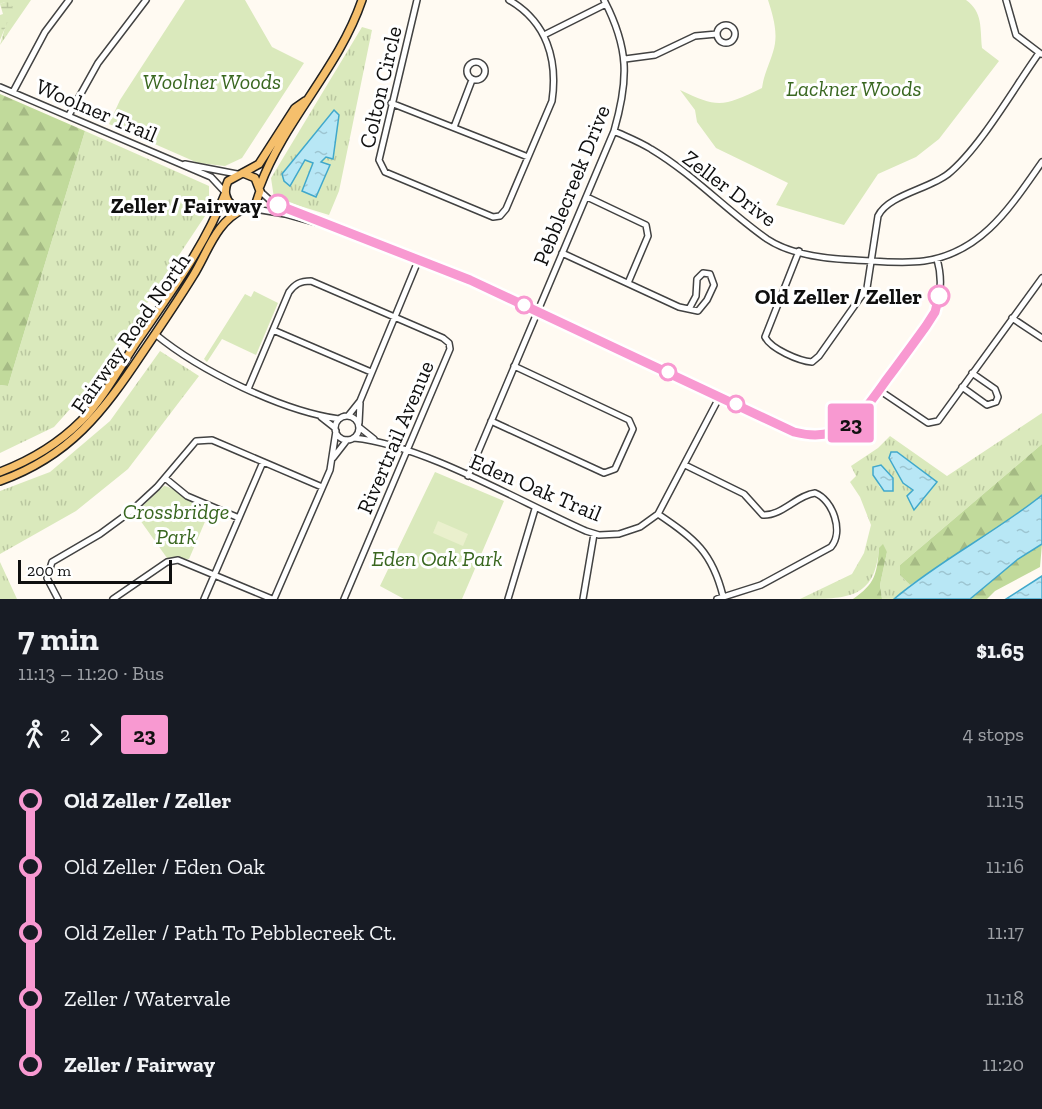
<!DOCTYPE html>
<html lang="en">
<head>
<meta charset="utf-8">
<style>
  body { margin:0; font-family:"Zilla Slab",serif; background:#20242c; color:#f1f3f6; height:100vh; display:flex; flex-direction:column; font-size:22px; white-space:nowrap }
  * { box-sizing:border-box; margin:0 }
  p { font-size:20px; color:#9ea1a6 }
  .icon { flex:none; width:33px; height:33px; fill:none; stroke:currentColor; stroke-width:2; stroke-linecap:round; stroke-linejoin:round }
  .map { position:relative; height:599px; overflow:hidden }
  .side { display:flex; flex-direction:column; background:#171b24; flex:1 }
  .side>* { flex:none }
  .badge { padding:0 12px; border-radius:4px; font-size:21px; line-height:39px }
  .scale { position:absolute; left:18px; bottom:15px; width:154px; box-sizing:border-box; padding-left:6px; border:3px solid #0f0f0f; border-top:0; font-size:16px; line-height:21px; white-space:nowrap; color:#0f0f0f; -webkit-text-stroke:4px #fff; paint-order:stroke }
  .map>.badge { position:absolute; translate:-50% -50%; box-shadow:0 0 0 3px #fff }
  .legs { display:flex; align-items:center; gap:9px; height:66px; padding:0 18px; font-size:20px }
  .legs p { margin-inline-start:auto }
  .head { display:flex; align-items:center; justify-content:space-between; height:102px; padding:0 18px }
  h1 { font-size:33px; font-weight:700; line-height:45px }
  ul { padding:0 18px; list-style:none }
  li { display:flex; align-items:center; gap:21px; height:66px; font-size:22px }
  li i { display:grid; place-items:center; width:9px; height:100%; margin:0 8px; background:currentColor }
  li i::after { content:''; width:15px; height:15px; margin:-8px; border:4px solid; border-radius:50%; background:#171b24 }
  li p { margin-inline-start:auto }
  li:first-child i { background:linear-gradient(#0000 50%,currentColor 0) }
  li:last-child i { background:linear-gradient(currentColor 50%,#0000 0) }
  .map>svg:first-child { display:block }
</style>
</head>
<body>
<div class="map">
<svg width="1042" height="599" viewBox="0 0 1042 599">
  <defs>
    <pattern id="grass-tufts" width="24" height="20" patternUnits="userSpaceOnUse" patternTransform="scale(1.5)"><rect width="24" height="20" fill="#dae9bc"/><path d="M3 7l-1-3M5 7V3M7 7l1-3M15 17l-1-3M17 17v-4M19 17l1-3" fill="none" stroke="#bac7a0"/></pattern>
    <pattern id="forest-firs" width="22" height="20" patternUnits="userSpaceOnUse" patternTransform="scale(1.5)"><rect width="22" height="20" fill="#c1da9b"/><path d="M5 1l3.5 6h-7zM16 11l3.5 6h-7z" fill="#a5ba84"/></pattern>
    <pattern id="wetland-marsh" width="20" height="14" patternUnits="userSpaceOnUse" patternTransform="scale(1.5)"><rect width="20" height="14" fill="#dae9bc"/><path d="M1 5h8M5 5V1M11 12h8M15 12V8" fill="none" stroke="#bac7a0"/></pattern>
    <pattern id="water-ripples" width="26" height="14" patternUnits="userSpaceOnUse" patternTransform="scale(1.5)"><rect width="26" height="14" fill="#b8e7f5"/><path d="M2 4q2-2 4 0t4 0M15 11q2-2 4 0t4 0" fill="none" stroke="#9dc5d1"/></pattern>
  </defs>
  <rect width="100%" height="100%" fill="#fffaf2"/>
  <path fill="url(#grass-tufts)" fill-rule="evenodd" d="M0 0H31L0 45 6 24 5 2 0 4Z
    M362 27 372 30 339 191 329 215 274 198 271 178Z
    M85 131 209 186V210L96 380 54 427 0 453V385L8 386Z
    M160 351 199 376 128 469 76 511 0 554V491L50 472 110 421Z
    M1042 413V444L900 565V575L910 585 894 599H882L880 585 887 552 879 548C875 599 848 599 800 599L852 574 864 553 871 525 860 497 850 482 856 476 851 466 878 448 890 436 947 476ZM889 458 936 482 913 503 910 492 913 490 903 483ZM882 465 893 485 884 491 879 486 873 467Z
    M0 562 17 599H0Z"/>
  <path fill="url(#forest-firs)" d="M0 94 85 131 8 386 0 385Z
    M1042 444V495L1008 522 910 585 900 575V565Z
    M883 544 887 552 880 585 882 599H853C875 584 877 574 879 548Z
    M1042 544 1040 567 995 591 987 599H970L1018 559Z"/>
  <path fill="url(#wetland-marsh)" d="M5 2 10 3 13 9 0 40V15L3 14 0 4Z"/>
  <path fill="#dae9bc" d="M185 0H245L272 47 304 63 242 158 225 166 198 163 109 124 120 100Z
    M768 0H966C983 12 980 28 982 48L999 61 939 139 916 157 878 174 844 225 776 205 788 183 716 148 697 122 695 110 680 90C719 109 724 106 762 88 764 74 769 65 773 52 779 34 773 16 768 0Z
    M254 291 278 303 256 355 222 339 207 362 204 359 245 294 251 297Z
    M435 472 504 501 462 599H404L380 586Z
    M164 486C171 486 200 505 210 510L189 559 167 558 135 513Z"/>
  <path fill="#eaf0cd" d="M438 521 468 534 463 546 433 533Z"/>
  <path fill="url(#water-ripples)" stroke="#40a8cb" stroke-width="1.5" d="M334 110 339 115 333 159 326 157 321 162 330 165 316 197 302 191 313 163 305 160 290 186 284 181 282 174Z
    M891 452H897L937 482 914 510 907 496 913 490 903 483 889 458Z
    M881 465 893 478V491H884L873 475V467Z
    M1042 495V544L1018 559 970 599H894C940 560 995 533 1042 495Z
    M1042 576V599H1006Z"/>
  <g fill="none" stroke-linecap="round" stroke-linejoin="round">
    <g stroke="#424242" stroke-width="8">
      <path id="minor" d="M417 0 379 160 385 172 493 217 500 216 506 209 552 101C558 60 547 22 509 0
        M1006 0 1016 35 1041 54
        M717 34a9 9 0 1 1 18 0a9 9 0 1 1-18 0Z
        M544 35 606 4
        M625 59 655 55 695 36 717 34
        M467 71a9 9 0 1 1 18 0a9 9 0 1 1-18 0Z
        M0 87 211 177 224 191
        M13 92 45 32 69 0
        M391 103 528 157
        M69 115 98 63 146 0
        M454 127 472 80
        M614 131C627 137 640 142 651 149 693 174 727 211 767 239 791 255 827 259 855 260 877 261 901 264 924 261 982 253 1011 206 1042 162
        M185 164 237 174
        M260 191 273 203 323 222
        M587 197 646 225 648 236 628 283
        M249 208 285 214 346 231 470 280 794 432C841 445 859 418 884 383 898 364 912 345 926 326 940 304 944 284 937 259
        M799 251 765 337C771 349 799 361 812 362L819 356 867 288 878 216C888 195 929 189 948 174 980 148 1014 88 1039 53
        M562 253 679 307 698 311 707 300 714 285 710 274 703 273 697 279 696 296 689 309
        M1012 318 1042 338
        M273 330 371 372
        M155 334C200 371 282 411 339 419
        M962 387 987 405 996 402 998 397 995 389 972 373
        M248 389 289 292C295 284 300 281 311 281L443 338 449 343 450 349 344 599
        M879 390 928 423 938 421 1042 278
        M335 428a12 12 0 1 1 24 0a12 12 0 1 1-24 0Z
        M348 416 360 401 418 261
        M321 417 335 428
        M491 421 604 473 615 469 633 429 629 420 514 366
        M359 423 360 403
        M359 427 374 439
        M354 438C424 445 520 502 586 531L599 535 619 534 640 527 658 514 720 396
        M333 458 347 440
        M685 465 744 494 763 515C782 516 797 495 815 493 833 500 844 532 831 547L761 585 717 599
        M468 476 614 131C629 79 629 48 604 0
        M165 478 187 496 239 518
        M658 514C695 539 712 552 723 596
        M58 599 47 578 52 562 100 534 130 512 157 487 196 441 212 440 322 487
        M113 599 167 562 178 560 272 599
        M204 599 263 462
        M274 599 330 470 336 431
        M508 599 535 509
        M583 599 594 534"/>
    </g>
    <g stroke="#202020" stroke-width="10">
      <path id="major" d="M243 173 255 178 260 191 256 203C239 217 218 201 228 181L259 164 295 108 305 101
        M260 186C285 119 339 68 362 0
        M0 472C29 461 58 444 81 421 103 399 119 369 136 343 168 296 204 248 225 194
        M0 481C70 456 103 412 143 352 160 327 177 302 193 276 208 252 216 221 244 209"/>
    </g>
    <use href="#minor" stroke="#fff" stroke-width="5"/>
    <use href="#major" stroke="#f5bf6c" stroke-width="7"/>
  </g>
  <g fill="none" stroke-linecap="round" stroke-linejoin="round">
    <g stroke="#fff" stroke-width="14">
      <path id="line-1" d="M278 205 470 280 794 432C843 445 861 415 887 379 900 362 913 344 926 326L935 312 939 296"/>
    </g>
    <use href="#line-1" stroke="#f899d1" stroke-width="9"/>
  </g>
  <g fill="#fff" stroke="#f899d1" stroke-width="3">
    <circle cx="278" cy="205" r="10"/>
    <circle cx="939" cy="296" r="10"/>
    <circle cx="524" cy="305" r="8"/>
    <circle cx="668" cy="372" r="8"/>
    <circle cx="736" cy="404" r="8"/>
  </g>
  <g text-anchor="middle" stroke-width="6" stroke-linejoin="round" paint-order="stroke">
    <g font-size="22" font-style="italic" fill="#396720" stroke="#fff">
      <text x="212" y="89">Woolner Woods</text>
      <text x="854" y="96">Lackner Woods</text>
      <text x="176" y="519">Crossbridge<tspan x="176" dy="25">Park</tspan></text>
      <text x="437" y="566">Eden Oak Park</text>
    </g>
    <g font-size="22" fill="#0f0f0f" stroke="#fff">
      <text transform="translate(380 87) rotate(-77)" y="8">Colton Circle</text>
      <text transform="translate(97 110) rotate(23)" y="8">Woolner Trail</text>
      <text transform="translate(571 185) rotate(-68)" y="8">Pebblecreek Drive</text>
      <text transform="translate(730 188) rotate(37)" y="8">Zeller Drive</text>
      <text transform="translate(130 333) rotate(-55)" y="8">Fairway Road North</text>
      <text transform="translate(395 437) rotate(-67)" y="8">Rivertrail Avenue</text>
      <text transform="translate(536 487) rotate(23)" y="8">Eden Oak Trail</text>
    </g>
    <g font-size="22" font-weight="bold" fill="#0f0f0f" stroke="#fff" text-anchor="end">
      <text x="262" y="213">Zeller / Fairway</text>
      <text x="922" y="304">Old Zeller / Zeller</text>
    </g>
  </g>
</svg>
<div class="scale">200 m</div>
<b class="badge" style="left:851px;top:423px;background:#f899d1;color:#111">23</b>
</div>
<section class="side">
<div class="head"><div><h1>7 min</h1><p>11:13 – 11:20 · Bus</p></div><b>$1.65</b></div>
<div class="legs"><svg class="icon" aria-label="walk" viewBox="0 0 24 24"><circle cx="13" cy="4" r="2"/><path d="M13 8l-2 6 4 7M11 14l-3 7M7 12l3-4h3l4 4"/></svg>2<svg class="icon" aria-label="forward" viewBox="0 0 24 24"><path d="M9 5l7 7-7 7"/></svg><b class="badge" style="background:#f899d1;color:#111">23</b><p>4 stops</p></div>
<ul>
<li><i style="color:#f899d1"></i><b>Old Zeller / Zeller</b><p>11:15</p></li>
<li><i style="color:#f899d1"></i><span>Old Zeller / Eden Oak</span><p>11:16</p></li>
<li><i style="color:#f899d1"></i><span>Old Zeller / Path To Pebblecreek Ct.</span><p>11:17</p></li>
<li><i style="color:#f899d1"></i><span>Zeller / Watervale</span><p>11:18</p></li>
<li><i style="color:#f899d1"></i><b>Zeller / Fairway</b><p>11:20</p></li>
</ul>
</section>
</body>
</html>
